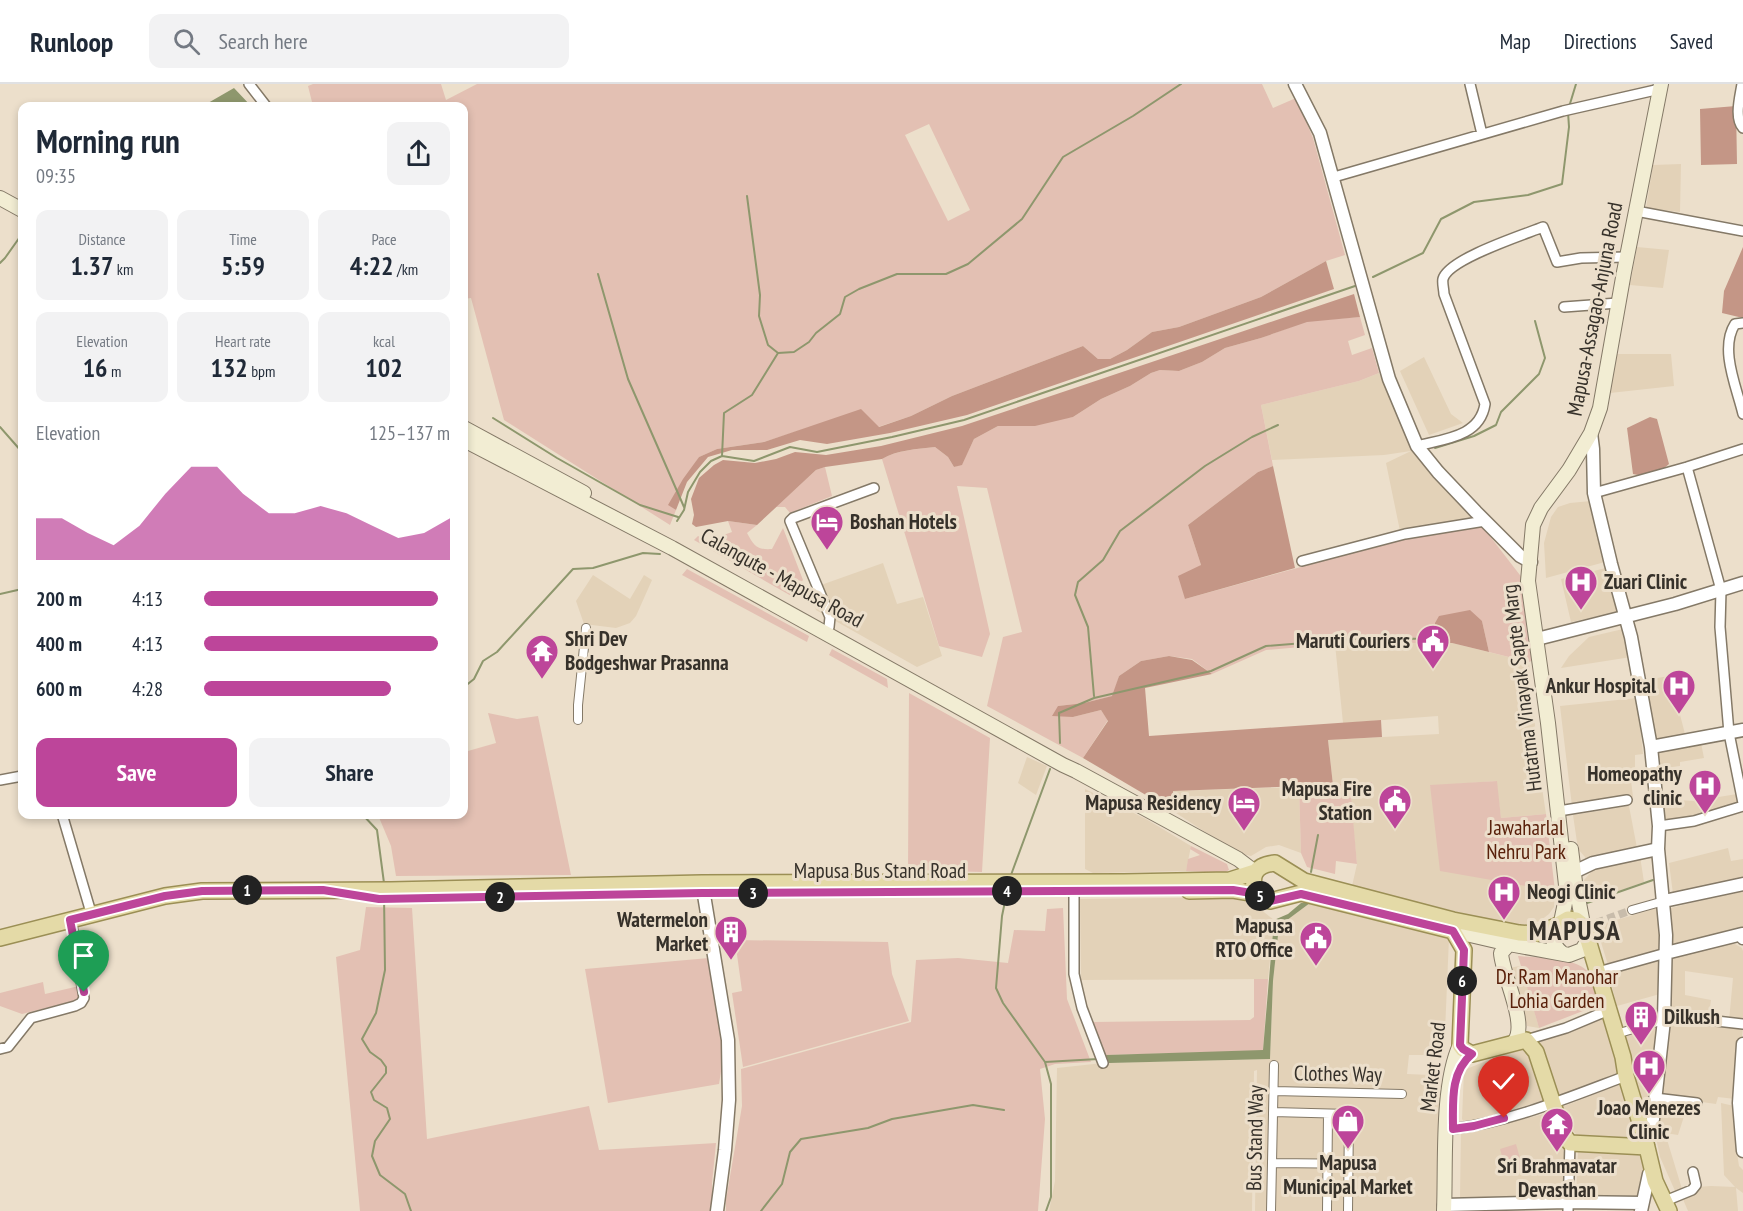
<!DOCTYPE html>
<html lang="en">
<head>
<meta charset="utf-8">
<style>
  body { margin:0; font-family:"PT Sans Narrow",sans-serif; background:#f2f2f3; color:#1f2937; height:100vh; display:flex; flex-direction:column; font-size:22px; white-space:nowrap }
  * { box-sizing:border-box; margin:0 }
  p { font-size:20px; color:#747a83 }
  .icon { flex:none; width:33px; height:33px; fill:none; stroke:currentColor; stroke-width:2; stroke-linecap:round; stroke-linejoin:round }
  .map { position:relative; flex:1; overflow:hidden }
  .drawer { position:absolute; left:18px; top:18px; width:450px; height:717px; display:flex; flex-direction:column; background:#fff; border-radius:12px; box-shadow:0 3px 9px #0003 }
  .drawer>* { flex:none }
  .pin { position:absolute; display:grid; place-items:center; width:51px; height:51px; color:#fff; margin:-62px -26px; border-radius:50% 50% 50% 0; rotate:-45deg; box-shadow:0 0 6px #0007 }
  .pin .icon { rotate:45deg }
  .km { position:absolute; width:30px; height:30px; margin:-15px; border-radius:50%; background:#222; color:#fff; font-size:16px; line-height:30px; text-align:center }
  .round { display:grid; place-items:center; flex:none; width:63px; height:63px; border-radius:12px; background:#f2f2f3 }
  .overview { display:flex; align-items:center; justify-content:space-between; height:102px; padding:0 18px }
  h1 { font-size:33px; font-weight:700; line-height:45px }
  .metrics { display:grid; grid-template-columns:repeat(3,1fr); gap:9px; height:102px; padding:6px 18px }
  .metrics div { display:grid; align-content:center; border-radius:12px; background:#f2f2f3; text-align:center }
  .metrics b { font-size:26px; font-weight:700 }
  .metrics small { font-size:16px; font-weight:400 }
  .metrics p { font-size:16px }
  .chart { height:168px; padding:12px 18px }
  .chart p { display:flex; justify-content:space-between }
  .chart svg { width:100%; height:108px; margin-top:6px; fill:#bd459a; opacity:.7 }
  .primary-button { display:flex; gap:12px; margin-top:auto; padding:12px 18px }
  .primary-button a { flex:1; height:69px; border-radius:12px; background:#bd459a; color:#fff; font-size:24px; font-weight:700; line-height:69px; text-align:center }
  .primary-button a+a { background:#f2f2f3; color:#1f2937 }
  ul { padding:0 18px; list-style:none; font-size:20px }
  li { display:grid; grid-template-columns:96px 72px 1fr; align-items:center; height:45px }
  li i { height:15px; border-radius:8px; background:#bd459a }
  header { display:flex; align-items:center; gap:36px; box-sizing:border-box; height:84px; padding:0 30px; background:#fff; border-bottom:2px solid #e0e1e3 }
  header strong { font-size:28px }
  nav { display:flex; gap:33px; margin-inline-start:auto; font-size:21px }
  .search { width:420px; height:54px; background:#f2f2f3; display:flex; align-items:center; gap:15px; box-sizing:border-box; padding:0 21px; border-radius:12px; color:#747a83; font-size:22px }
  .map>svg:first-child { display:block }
  .built { fill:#e3d2b8 }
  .green { fill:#e3c0b3; fill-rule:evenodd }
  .forest { fill:#c49686 }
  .water { fill:#8e976d }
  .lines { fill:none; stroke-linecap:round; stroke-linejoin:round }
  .stream { stroke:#8e976d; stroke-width:2 }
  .pedestrian-tunnel { stroke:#c8bcab; stroke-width:8; stroke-dasharray:8 4; stroke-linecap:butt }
  .pedestrian-casing { stroke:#847967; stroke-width:10 }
  .minor-casing { stroke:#847967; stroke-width:12 }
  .tertiary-casing { stroke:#847967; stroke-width:15 }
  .secondary-casing { stroke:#847967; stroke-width:16 }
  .primary-casing { stroke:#9b8f55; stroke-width:18 }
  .pedestrian { stroke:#fff; stroke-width:8 }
  .minor { stroke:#fff; stroke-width:9 }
  .tertiary { stroke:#fff; stroke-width:12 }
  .secondary { stroke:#f2edd3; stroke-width:14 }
  .primary { stroke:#e4daa7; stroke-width:15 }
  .route-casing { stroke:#fff; stroke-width:12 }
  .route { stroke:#bd459a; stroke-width:8 }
  .labels { text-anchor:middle; stroke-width:6; stroke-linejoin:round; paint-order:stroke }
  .street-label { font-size:21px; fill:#36312a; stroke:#ecdfcb }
  .poi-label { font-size:21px; font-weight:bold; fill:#36312a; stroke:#ecdfcb; text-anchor:end }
  .park-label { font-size:21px; fill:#59200a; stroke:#ecdfcb }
  .district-label { font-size:27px; font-weight:bold; letter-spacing:1.5px; fill:#36312a; stroke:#ecdfcb }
</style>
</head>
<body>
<header>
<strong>Runloop</strong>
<div class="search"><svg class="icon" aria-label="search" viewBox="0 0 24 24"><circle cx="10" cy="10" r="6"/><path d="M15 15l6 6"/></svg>Search here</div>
<nav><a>Map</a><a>Directions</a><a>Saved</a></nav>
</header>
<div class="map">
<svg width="1743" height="1127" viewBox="0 0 1743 1127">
  <rect width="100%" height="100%" fill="#ecdfcb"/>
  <path class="built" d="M1681 80 1680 128 1646 124 1653 81Z
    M1637 163 1669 166 1663 204 1630 201Z
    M1617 270H1671L1674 302 1610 309Z
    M1424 273 1451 330 1463 339 1429 351 1400 287Z
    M1379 289 1414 366 1474 435 1400 447 1386 379 1411 367 1384 371 1272 376 1261 321 1359 297Z
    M1591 417 1605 478 1546 494 1544 459 1551 433 1558 423 1570 419Z
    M883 479 897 520 923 513 942 572 917 583 816 526 807 506Z
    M1606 484 1618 528 1571 538 1561 495Z
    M593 491 630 515 644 491 652 496 636 532 630 539 616 544 584 540 576 517Z
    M1623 545 1631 573 1561 584 1569 572 1589 553Z
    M1452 559 1529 578 1539 684 1546 730 1501 734 1496 697 1430 702 1507 797 1555 807 1554 823 1549 830 1540 837 1530 840 1511 841 1352 802 1357 780 1349 700 1333 701 1328 656 1439 650 1438 632 1343 639 1335 560Z
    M1670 592 1685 650 1655 657 1644 596Z
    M1637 614 1643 670 1635 671V687L1630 688 1633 713 1572 722 1560 622Z
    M1701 659 1704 674 1680 678V682L1658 685 1655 669Z
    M1027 673 1047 682 1036 711 1018 699Z
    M1299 703 1301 769 1279 761 1266 763 1251 772 1237 769 1173 727 1172 707Z
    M1085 705 1146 735 1191 762 1186 787 1093 789 1085 785Z
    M1737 710 1739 718 1709 729 1664 736 1661 715 1694 717Z
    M1629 722 1637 764 1586 777 1585 773 1578 765 1573 731Z
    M1728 764 1731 777 1743 775V794L1673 810 1669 779Z
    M1640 772 1644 798 1588 818 1584 796 1593 786Z
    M1743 806V847L1672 860 1671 824Z
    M1245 813 1274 836 1268 895 1081 896 1080 815Z
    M1310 819 1443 851 1449 854 1444 971H1409L1407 990 1430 991 1441 989 1438 1127H1255L1257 986 1254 987 1252 1127H1049L1055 1097 1057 984 1103 979 1270 975 1273 897 1279 841Z
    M1661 823 1664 867 1608 881 1596 842Z
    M1733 859 1742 864 1743 867V938L1729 937 1733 894 1685 887V911L1711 916 1709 932 1669 929 1671 873Z
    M1661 873 1660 910 1617 922 1608 888Z
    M1520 882 1529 908 1539 944 1527 942 1509 884Z
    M1607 932 1621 988 1616 993 1559 1013 1539 958Z
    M1671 935 1743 944 1735 1015 1718 1013 1716 1020 1659 1012Z
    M1661 942 1651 1033H1643L1624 952Z
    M1518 964H1524L1534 984 1544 1016 1467 1040 1464 1038 1462 1035 1464 986Z
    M1624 999 1637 1053H1579L1569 1043 1562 1023Z
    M1659 1018 1688 1020 1678 1051 1665 1049 1682 1105 1676 1109 1660 1073 1655 1049Z
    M1721 1019 1734 1022 1735 1056 1739 1082 1743 1086V1109L1736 1104 1738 1127H1688L1682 1113 1697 1103 1711 1102 1735 1103 1724 1091Z
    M1548 1029 1552 1032 1563 1062 1568 1095 1563 1115 1460 1114 1461 1047 1479 1044 1480 1046Z
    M1578 1067 1647 1069 1641 1115 1576 1112Z"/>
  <path class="green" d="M313 0H441L446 16 477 0H1262L1273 24 1296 14 1313 54 1345 171 1326 177 1261 213 1179 243 1152 248 1127 266 1110 275H1098L1083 262 952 312 911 332 878 343H810L764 358 717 365 699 373 669 421 676 426 670 441 504 336 471 214 464 215V22H313L308 2ZM929 40 970 126 948 137 905 51Z
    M1360 233 1365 251 1348 257 1352 271 1372 264 1379 289 1359 297 1261 321 1273 382 1258 388 1188 441 1201 481 1185 515 1403 455 1482 442 1523 495 1534 576 1529 578 1489 568 1482 537 1435 539V559L1335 560 1266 566 1212 590 1192 575 1169 572 1141 577 1119 592 1113 612 1084 619 1058 622 1073 633 1101 626 1108 636 1083 674 987 622 1003 553 1022 548 987 404 957 402 990 550 982 573 939 562 882 375C897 366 918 365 935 363L948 373 954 383 962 380 974 355 998 342H1013L1073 333 1101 315 1130 302 1151 289 1160 286 1179 287 1202 278 1225 264 1261 254 1307 237Z
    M825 383 832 412 790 429 785 423H776L816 386Z
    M728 437 757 441 747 449C754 462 757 466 772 465L783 444 803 496 798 502 793 513 694 456 698 452 711 460 715 454 732 448Z
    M687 485 809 552 807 558 682 491Z
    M832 565 887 595 888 604 829 571Z
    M909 609 990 654 982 788 908 786Z
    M488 629 517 635 538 632 571 791 396 792 391 762 378 731 464 730V647L468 667 496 659Z
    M1497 697 1501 734 1546 730 1555 807 1440 787 1430 701Z
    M1372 698V710L1351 712 1357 780 1336 777 1335 790 1307 783 1301 769 1299 703Z
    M1191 762 1227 780 1229 786 1224 789 1186 787 1188 775 1200 771 1190 765Z
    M366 823 412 824 427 1055 589 1022 599 1066 716 1059 712 1099V1127H360L336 873 360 866Z
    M1063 824 1067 915 1091 978 1055 980 1040 985 1045 1035 1038 1127H726V1116L742 1022 741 985 911 938 916 876 958 874 1008 879 1014 846 1045 847 1047 825Z
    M735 856 888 858 892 890 909 937 743 983 732 909 742 907Z
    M1518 872C1537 874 1578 873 1589 889 1595 898 1597 910 1601 920L1539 944Z
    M709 874 724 969 719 1000 608 1019 585 885Z
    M1254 895H1268L1263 967 1106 971 1093 938 1250 936 1254 933Z
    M43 898 45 910 79 902 81 915 22 930 0 922V909Z
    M1516 1060 1523 1085 1507 1089 1500 1065Z"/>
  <path class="forest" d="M1736 22 1737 80 1701 81 1700 25Z
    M1743 163V234L1722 229 1724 207Z
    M1326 177 1334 205 967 331 890 349 827 360 800 356 767 366H732L708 373 687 398 676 426 668 421 683 395 699 373 717 365 764 358 861 325 879 343 911 332 952 312 1083 262 1098 275H1110L1127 266 1152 248 1179 243 1261 213Z
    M1354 210 1360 233 1307 238 1261 254 1225 264 1202 278 1179 287 1160 286 1151 289 1130 302 1101 315 1073 333 1035 342H998L974 355 962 381 954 383 948 373 935 363C917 365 897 366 882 375L825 383 816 386 757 441 728 437 696 443 692 440 694 431 691 415 699 394 714 381 723 376 755 379 776 375 795 368 826 371 881 362 962 342Z
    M1650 333 1657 335 1669 380C1661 388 1644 393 1633 390L1627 344Z
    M1273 382 1295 484 1185 515 1178 492 1201 481 1188 441 1258 388Z
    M1470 526 1482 537 1489 568 1452 559H1435V539L1439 532Z
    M1169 572 1192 576 1212 590 1145 604 1149 652 1381 636 1382 653 1328 656 1333 701 1173 707V727L1083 674 1108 637 1101 626 1073 633 1052 632 1058 622 1084 619 1112 612 1119 592 1141 577Z"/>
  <path class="water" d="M234 4 251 22H209L208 19Z
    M1301 819H1310L1279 842 1273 897 1270 975 1109 979 1106 971 1263 966 1274 836 1288 830Z"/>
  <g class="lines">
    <path class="stream" d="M1569 23 1576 0
      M747 112 760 211 759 232 768 261 778 269
      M0 179 5 174 22 150
      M598 190 628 295 684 423
      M1373 193 1423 169 1441 135 1474 118 1528 111 1562 100 1569 43 1568 28
      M493 334 557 374 640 421 678 433
      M0 343 22 368
      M1435 364 1474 352 1496 341 1501 328 1539 290 1545 274 1535 237
      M722 372 724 329 752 311 778 269 794 268 809 258 816 249 840 230 845 213 859 205 897 190H946L968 180 1022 135 1063 73 1133 32 1181 0
      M677 437 684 426 688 408 700 388 711 377 722 372 754 377 790 363 817 368 892 353 964 336 1355 202
      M0 510 22 505
      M464 603 474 595 483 577 497 568 573 485 593 484 643 469 660 470
      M1094 612 1088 543 1075 511 1078 498 1103 476 1120 447 1205 382 1252 353 1278 341
      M1060 659 1059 629 1094 614 1211 587 1266 562 1366 554 1431 555
      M362 730 377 746 384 799
      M1311 788 1318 751
      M1011 791 1050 685
      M1008 803 1002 832 996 904 1003 919 1045 978 1051 1000V1113L1046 1127
      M384 811 385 886 376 929 362 955 370 968 381 976 386 983V989L371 1008 374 1016 387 1024 390 1035 375 1057 372 1072 380 1091 405 1110 411 1127
      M1587 819 1653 796
      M1045 978 1098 975
      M761 1127 782 1100 790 1068 801 1055 868 1044 892 1035 973 1021 1004 1026"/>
    <path class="pedestrian-tunnel" d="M1585 843 1632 826"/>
    <g class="pedestrian-casing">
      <path id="pedestrian" d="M578 636V621L586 544
        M1632 826 1664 817
        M1616 950 1664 936
        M1274 1007 1402 1010
        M1273 1028 1349 1030 1348 1127
        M1272 1079 1370 1080
        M1271 1127 1274 981
        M1327 1127 1328 1030"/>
    </g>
    <g class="minor-casing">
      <path id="minor" d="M249 0 266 22
        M1470 0 1482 50
        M1742 0C1740 13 1734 34 1743 44
        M1334 93 1563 27 1660 5
        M1636 127 1743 147
        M1564 223 1618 219
        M1743 239 1735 240C1719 265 1737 304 1743 330
        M1417 362C1444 355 1480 353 1485 320L1444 210C1444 206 1442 199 1443 195 1448 175 1523 151 1543 143L1557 178 1581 174 1627 173
        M1687 383 1721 506 1720 543 1729 649 1743 719
        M1594 409 1687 383 1743 365
        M1302 477 1405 450 1485 437
        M825 549 829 543 830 533 790 437 793 434 874 404
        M0 696 22 692
        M1565 726 1627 716
        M62 730 92 832
        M1659 742 1694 737 1743 722
        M1074 807V890L1082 924 1103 979
        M1598 888 1666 869
        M1664 931 1743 940
        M1526 956 1566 944 1609 926
        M0 965 8 963 31 934 75 922 81 919 84 914 71 836
        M1655 1014 1697 1019
        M1453 1045C1513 1037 1570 1013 1626 992
        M1670 1115 1692 1106 1696 1101 1693 1088
        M1568 1127 1570 1059"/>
    </g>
    <g class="tertiary-casing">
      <path id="tertiary" d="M1295 0 1320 49 1389 295 1417 362 1438 388 1476 428 1520 472 1531 478
        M1591 349 1593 365 1594 409 1611 480 1631 553 1651 663 1659 742 1658 765 1666 851 1664 936 1653 1035 1645 1055
        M1537 555 1675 520 1743 499
        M1651 663 1743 646
        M1574 788 1593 779 1658 765
        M702 799 728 956 729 1016 725 1066 717 1127
        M1664 817 1743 800
        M1666 869 1742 850 1743 854
        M1743 960 1739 1019 1743 1067
        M1444 1121 1568 1118 1642 1119
        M1641 1127 1649 1090 1653 1086"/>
    </g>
    <g class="secondary-casing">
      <path id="secondary" d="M0 114 22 126
        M464 344 584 409
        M464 356 672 464 1063 681 1076 687 1238 775 1255 788
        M1571 765 1575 798 1583 840
        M1561 838 1565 819 1566 801 1548 639 1528 497 1533 441 1541 424 1569 386 1591 349 1600 324 1624 188 1661 0
        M1556 842C1550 853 1553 862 1562 869
        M1453 847 1509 860 1569 871 1582 866 1588 856
        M1509 860 1501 869C1502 891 1529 941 1514 958
        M1444 1127C1446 1080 1441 1002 1460 961"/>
    </g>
    <g class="primary-casing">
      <path id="primary" d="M1189 807 1233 806 1257 810
        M0 854 165 812 202 807 391 806 702 799 1124 798 1230 796 1255 788
        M1647 1063 1570 1059 1563 1050 1536 968 1526 956 1472 970 1463 965 1460 961 1464 866 1453 847 1301 809 1270 817 1257 810C1249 792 1255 781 1275 779L1304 797 1453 836 1519 849 1536 850 1556 842 1568 835 1576 836 1585 843 1588 856 1623 973 1626 992 1645 1055 1655 1097 1669 1127"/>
    </g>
    <use href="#pedestrian" class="pedestrian"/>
    <use href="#minor" class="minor"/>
    <use href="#tertiary" class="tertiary"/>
    <use href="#secondary" class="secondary"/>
    <use href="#primary" class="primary"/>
  </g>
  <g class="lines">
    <g class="route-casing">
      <path id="route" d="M84 908 70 836 165 812 202 807 323 806 379 815 702 809 1233 806 1257 810 1270 817 1301 810 1453 847 1464 866 1460 961 1463 965 1472 970C1450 988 1453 1018 1453 1045L1474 1042 1504 1034"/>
    </g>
    <use href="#route" class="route"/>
  </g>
  <defs>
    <g id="hotel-pin" transform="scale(1.725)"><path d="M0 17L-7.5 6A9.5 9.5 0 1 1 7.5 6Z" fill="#bd459a" stroke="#ecdfcb"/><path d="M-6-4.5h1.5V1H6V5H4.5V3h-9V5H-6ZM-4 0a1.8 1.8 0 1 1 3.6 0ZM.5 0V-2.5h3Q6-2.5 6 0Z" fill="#fff"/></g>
    <g id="hospital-pin" transform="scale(1.725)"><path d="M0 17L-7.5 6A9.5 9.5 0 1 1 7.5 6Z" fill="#bd459a" stroke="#ecdfcb"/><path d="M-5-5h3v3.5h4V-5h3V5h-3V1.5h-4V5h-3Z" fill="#fff"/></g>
    <g id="civic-pin" transform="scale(1.725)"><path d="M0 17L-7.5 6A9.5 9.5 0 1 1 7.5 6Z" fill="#bd459a" stroke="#ecdfcb"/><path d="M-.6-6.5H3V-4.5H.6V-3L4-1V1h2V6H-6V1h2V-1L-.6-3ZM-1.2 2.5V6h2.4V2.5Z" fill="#fff"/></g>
    <g id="temple-pin" transform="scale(1.725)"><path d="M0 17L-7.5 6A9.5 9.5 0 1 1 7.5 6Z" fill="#bd459a" stroke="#ecdfcb"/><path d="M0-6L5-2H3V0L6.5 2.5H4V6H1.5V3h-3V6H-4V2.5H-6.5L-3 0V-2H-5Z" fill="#fff"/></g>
    <g id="building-pin" transform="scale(1.725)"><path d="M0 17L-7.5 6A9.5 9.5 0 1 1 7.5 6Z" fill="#bd459a" stroke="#ecdfcb"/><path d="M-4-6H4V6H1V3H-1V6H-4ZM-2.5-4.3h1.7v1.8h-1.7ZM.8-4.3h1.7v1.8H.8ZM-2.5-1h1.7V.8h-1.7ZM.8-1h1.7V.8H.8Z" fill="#fff"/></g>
    <g id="shop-pin" transform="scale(1.725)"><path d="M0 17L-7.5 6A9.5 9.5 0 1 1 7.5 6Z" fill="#bd459a" stroke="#ecdfcb"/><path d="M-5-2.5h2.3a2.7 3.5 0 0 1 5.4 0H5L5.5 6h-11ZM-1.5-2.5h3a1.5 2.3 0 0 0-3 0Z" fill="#fff"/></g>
  </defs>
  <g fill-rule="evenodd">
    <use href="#hotel-pin" x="827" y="438"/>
    <use href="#hospital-pin" x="1581" y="498"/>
    <use href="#civic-pin" x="1433" y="557"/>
    <use href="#temple-pin" x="542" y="567"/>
    <use href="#hospital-pin" x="1679" y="602"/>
    <use href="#hospital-pin" x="1705" y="702"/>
    <use href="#civic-pin" x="1395" y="717"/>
    <use href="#hotel-pin" x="1244" y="719"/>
    <use href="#hospital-pin" x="1504" y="808"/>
    <use href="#building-pin" x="731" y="848"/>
    <use href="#civic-pin" x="1316" y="854"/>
    <use href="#building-pin" x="1641" y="933"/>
    <use href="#hospital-pin" x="1649" y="982"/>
    <use href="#shop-pin" x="1348" y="1037"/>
    <use href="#temple-pin" x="1557" y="1040"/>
  </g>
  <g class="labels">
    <g class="street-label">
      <text transform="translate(1595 225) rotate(-79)" y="7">Mapusa-Assagao-Anjuna Road</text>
      <text transform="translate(782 494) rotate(29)" y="7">Calangute - Mapusa Road</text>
      <text transform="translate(1522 604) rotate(-97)" y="7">Hutatma Vinayak Sapte Marg</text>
      <text x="880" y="794">Mapusa Bus Stand Road</text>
      <text transform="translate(1433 983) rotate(-83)" y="7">Market Road</text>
      <text transform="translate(1338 990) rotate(1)" y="7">Clothes Way</text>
      <text transform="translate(1255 1054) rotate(-89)" y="7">Bus Stand Way</text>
    </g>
    <g class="poi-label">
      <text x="850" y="445" text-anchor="start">Boshan Hotels</text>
      <text x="1604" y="505" text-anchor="start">Zuari Clinic</text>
      <text x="565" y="562" text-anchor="start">Shri Dev<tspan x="565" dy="24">Bodgeshwar Prasanna</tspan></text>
      <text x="1410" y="564">Maruti Couriers</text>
      <text x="1656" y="609">Ankur Hospital</text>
      <text x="1682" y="697">Homeopathy<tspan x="1682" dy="24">clinic</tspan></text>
      <text x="1372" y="712">Mapusa Fire<tspan x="1372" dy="24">Station</tspan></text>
      <text x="1221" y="726">Mapusa Residency</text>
      <text x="1527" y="815" text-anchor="start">Neogi Clinic</text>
      <text x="708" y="843">Watermelon<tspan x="708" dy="24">Market</tspan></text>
      <text x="1293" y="849">Mapusa<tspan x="1293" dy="24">RTO Office</tspan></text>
      <text x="1664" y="940" text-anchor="start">Dilkush</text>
      <text x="1649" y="1031" text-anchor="middle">Joao Menezes<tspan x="1649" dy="24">Clinic</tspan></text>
      <text x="1348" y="1086" text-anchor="middle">Mapusa<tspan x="1348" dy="24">Municipal Market</tspan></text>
      <text x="1557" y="1089" text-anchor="middle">Sri Brahmavatar<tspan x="1557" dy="24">Devasthan</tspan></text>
    </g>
    <g class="park-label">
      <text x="1526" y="751">Jawaharlal<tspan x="1526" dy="24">Nehru Park</tspan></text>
      <text x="1557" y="900">Dr. Ram Manohar<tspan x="1557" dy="24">Lohia Garden</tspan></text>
    </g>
    <g class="district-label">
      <text x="1575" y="856">MAPUSA</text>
    </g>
  </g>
</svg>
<div class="pin" style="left:84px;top:908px;background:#1e9e55"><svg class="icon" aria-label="arrive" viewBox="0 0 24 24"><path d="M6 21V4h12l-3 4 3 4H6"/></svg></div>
<div class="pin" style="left:1504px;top:1034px;background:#d93025"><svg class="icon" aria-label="check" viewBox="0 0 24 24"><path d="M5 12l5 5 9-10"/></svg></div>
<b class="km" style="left:247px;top:806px">1</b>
<b class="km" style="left:500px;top:813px">2</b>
<b class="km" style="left:753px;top:809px">3</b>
<b class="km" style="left:1007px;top:807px">4</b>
<b class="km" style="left:1260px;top:812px">5</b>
<b class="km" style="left:1462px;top:897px">6</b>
<section class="drawer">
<div class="overview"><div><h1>Morning run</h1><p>09:35</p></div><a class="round"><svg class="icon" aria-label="share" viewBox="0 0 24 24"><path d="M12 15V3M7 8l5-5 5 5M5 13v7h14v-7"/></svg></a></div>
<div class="metrics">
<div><p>Distance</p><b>1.37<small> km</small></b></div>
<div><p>Time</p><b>5:59</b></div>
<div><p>Pace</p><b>4:22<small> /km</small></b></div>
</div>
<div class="metrics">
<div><p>Elevation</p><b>16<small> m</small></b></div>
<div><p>Heart rate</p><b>132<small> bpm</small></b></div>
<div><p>kcal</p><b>102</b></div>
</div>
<div class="chart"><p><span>Elevation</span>125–137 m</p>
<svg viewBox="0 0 160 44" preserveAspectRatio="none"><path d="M0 44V27L10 27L20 33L30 38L40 30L50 17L60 6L70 6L80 17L90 25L100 25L110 22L120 25L130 30L140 35L150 33L160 27V44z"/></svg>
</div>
<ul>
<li><b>200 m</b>4:13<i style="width:95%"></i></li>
<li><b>400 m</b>4:13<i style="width:95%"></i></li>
<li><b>600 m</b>4:28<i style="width:76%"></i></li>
</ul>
<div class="primary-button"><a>Save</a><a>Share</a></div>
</section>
</div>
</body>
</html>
